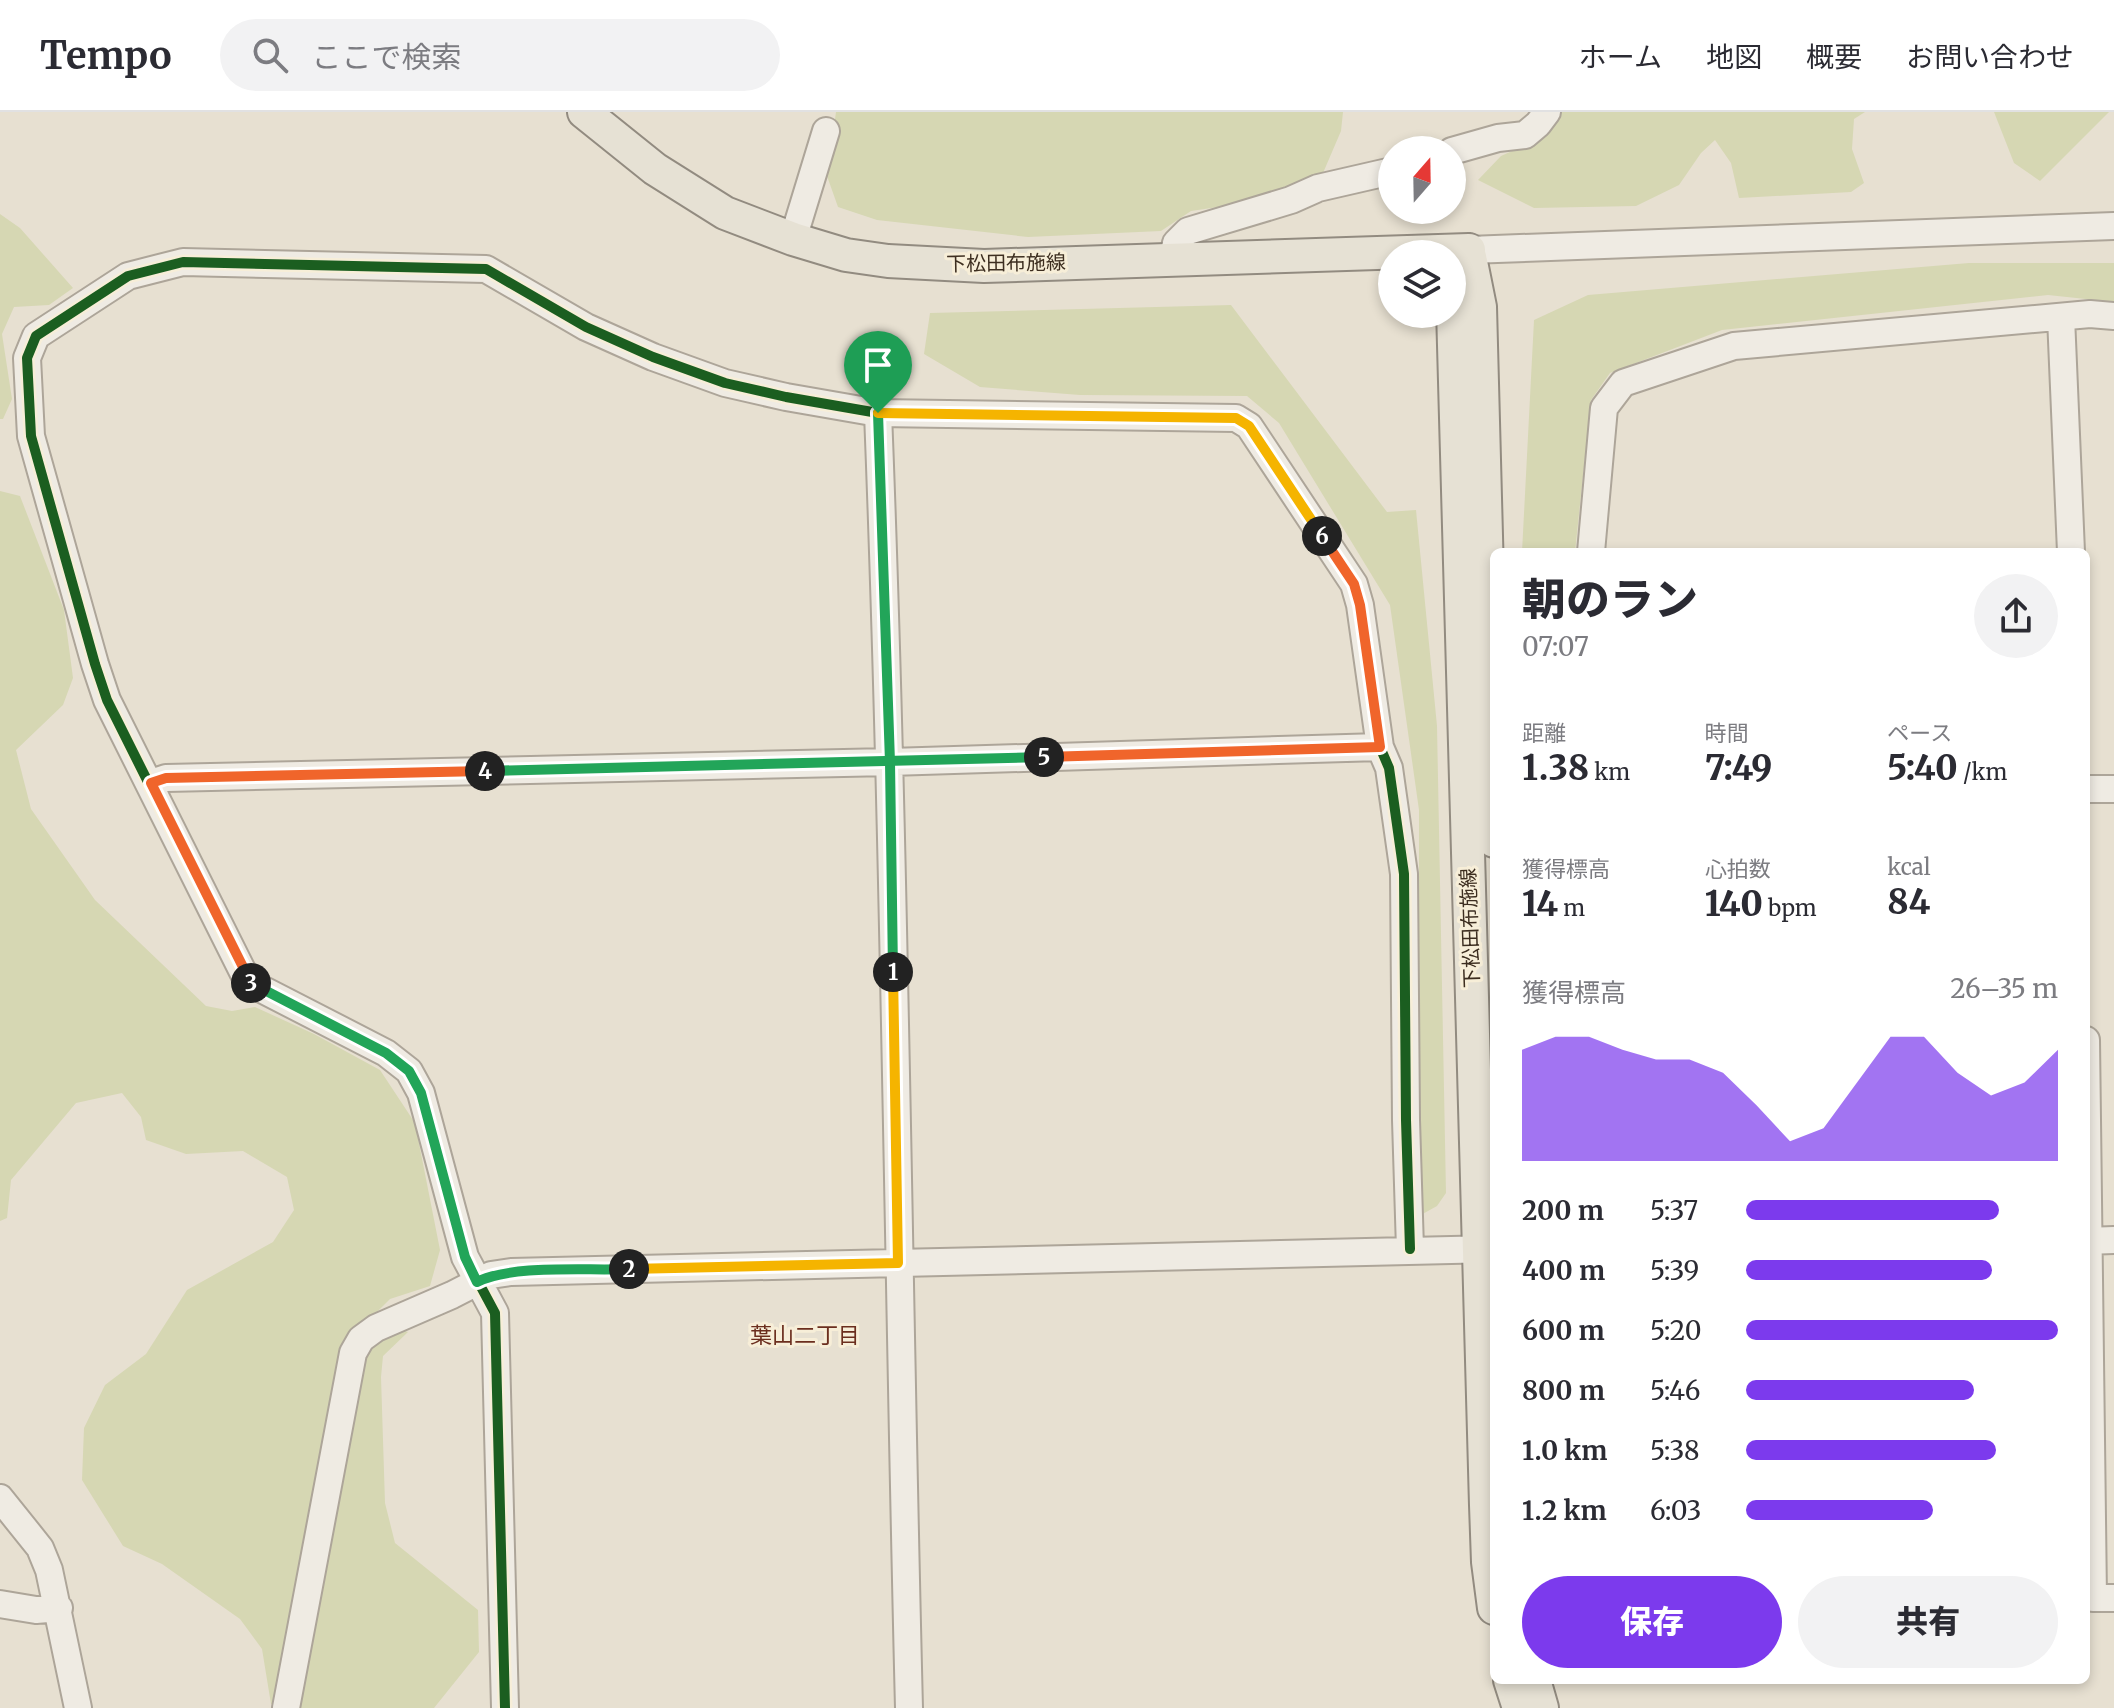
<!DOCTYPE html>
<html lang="ja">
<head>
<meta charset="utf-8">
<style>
  body { margin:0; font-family:Merriweather,"Noto Sans JP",serif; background:#f2f2f3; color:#2b2b33; height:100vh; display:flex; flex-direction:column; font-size:30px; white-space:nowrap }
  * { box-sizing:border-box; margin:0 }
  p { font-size:26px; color:#7c7c81 }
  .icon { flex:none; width:44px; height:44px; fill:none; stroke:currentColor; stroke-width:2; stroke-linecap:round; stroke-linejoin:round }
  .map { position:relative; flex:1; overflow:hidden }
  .sheet { position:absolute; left:1490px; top:436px; width:600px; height:1136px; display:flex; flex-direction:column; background:#fff; border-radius:12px; box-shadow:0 4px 12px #0003 }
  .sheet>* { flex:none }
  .needle { width:52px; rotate:20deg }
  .tools { position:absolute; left:1378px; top:24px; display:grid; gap:16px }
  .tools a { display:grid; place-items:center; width:88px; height:88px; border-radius:50%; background:#fff; box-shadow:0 4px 12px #0003; font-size:40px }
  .pin { position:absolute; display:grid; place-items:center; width:68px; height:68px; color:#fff; margin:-82px -34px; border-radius:50% 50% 50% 0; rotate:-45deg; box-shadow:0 0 8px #0007 }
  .pin .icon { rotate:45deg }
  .km { position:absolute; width:40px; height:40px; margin:-20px; border-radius:50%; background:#222; color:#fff; font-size:22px; line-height:40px; text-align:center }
  .round { display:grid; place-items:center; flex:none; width:84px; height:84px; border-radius:42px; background:#f2f2f3 }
  .head { display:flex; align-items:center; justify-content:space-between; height:136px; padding:0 32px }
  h1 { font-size:44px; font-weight:800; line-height:60px }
  .figures { display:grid; grid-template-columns:repeat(3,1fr); gap:12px; height:136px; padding:8px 32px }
  .figures div { display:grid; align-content:center }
  .figures b { font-size:34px; font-weight:800 }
  .figures small { font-size:22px; font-weight:400 }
  .figures p { font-size:22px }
  .chart { height:224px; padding:16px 32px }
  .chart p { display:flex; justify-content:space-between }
  .chart svg { width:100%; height:144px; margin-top:8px; fill:#7c3aed; opacity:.7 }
  .button { display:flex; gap:16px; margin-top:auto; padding:16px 32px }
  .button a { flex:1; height:92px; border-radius:48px; background:#7c3aed; color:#fff; font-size:32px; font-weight:800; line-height:92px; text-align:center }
  .button a+a { background:#f2f2f3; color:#2b2b33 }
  ul { padding:0 32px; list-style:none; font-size:26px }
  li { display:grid; grid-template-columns:128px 96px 1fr; align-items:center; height:60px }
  li i { height:20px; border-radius:10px; background:#7c3aed }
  header { display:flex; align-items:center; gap:48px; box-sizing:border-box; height:112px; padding:0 40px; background:#fff; border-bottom:2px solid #e1e1e2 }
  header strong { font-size:38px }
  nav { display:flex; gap:44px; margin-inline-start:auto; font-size:28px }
  .search { width:560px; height:72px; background:#f2f2f3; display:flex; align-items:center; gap:20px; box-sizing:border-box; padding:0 28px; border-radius:44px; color:#7c7c81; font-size:30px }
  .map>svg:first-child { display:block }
  .green { fill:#d6d7b3 }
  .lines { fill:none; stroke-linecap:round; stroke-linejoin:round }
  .minor-casing { stroke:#ada599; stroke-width:30 }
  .major-casing { stroke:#928b80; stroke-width:36 }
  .minor { stroke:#efebe3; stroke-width:26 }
  .major { stroke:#e6e1d4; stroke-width:32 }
  .cycleway-casing { stroke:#f7eed8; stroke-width:15 }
  .cycleway { stroke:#1b5e20; stroke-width:10 }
  .split-1-casing { stroke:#fff; stroke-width:16 }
  .split-2-casing { stroke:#fff; stroke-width:16 }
  .split-3-casing { stroke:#fff; stroke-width:16 }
  .split-4-casing { stroke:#fff; stroke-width:16 }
  .split-5-casing { stroke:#fff; stroke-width:16 }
  .split-6-casing { stroke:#fff; stroke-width:16 }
  .split-7-casing { stroke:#fff; stroke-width:16 }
  .split-1 { stroke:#22a559; stroke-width:10 }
  .split-2 { stroke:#f5b400; stroke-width:10 }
  .split-3 { stroke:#22a559; stroke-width:10 }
  .split-4 { stroke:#f0652b; stroke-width:10 }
  .split-5 { stroke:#22a559; stroke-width:10 }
  .split-6 { stroke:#f0652b; stroke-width:10 }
  .split-7 { stroke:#f5b400; stroke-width:10 }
  .labels { text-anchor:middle; stroke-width:6; stroke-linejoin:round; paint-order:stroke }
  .street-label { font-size:20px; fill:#3d2e20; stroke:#f7eed8 }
  .neighbourhood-label { font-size:22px; fill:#6b2e1e; stroke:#f7eed8 }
</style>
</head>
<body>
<header>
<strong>Tempo</strong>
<div class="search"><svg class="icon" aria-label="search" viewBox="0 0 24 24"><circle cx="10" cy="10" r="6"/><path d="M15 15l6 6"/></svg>ここで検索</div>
<nav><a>ホーム</a><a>地図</a><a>概要</a><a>お問い合わせ</a></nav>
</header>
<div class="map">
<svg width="2114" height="1596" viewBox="0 0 2114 1596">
  <rect width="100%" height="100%" fill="#e7e0d1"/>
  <path class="green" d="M836 0H1343L1341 19 1323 61 1245 91 1191 99 1161 119 1028 125 877 108 838 95 827 64Z
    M1560 0H1865L1854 7 1852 37 1864 71 1851 80 1739 86 1731 51 1715 28 1701 41 1679 73 1636 94 1534 96 1478 68 1501 44 1549 22Z
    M1994 0H2109L2040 69 2014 51Z
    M0 102 20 116 73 176 49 193 14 195 2 222 12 287 3 307H0Z
    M1969 151H2114V190L2048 183 1722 218 1610 261 1591 288 1575 440H1522L1534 208 1588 183Z
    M1231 193 1387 400 1416 398 1437 614 1446 1081 1437 1094 1419 1104V698L1390 493 1279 311 1247 284 1080 283 980 275 924 242 930 201Z
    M0 379 20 384 64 498 73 566 63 593 16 638 31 697 95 788 206 894 232 899 255 895 314 922 380 958 415 1011 440 1138 430 1174 390 1187 370 1207 408 1220 383 1244 381 1265 385 1391 395 1431 478 1498 479 1540 434 1596H290L271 1592 262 1537 240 1507 162 1452 123 1434 82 1368 84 1316 105 1273 146 1242 187 1178 273 1130 294 1098 287 1065 243 1039 186 1042 146 1028 141 1005 122 981 76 991 11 1068 7 1106 0 1109Z"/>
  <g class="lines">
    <g class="minor-casing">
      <path id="minor" d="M1452 39 1498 26 1525 23 1538 12 1547 0
        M793 127 826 19
        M1469 138 2114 114
        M1173 146 1176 131 1188 119 1291 88 1318 76 1392 59
        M2061 205 2071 440
        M878 301C895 732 898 1164 909 1596
        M1591 440 1604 296 1623 271 1734 234 2090 202 2114 204
        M151 671 166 666 890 650 1380 635
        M2086 677H2114
        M2086 928 2093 1486H2114
        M2086 1129 2114 1128
        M0 1386 40 1436 49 1458 78 1596
        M0 1492 36 1498 59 1496
        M286 1596 353 1241 361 1227 376 1216 452 1183 491 1163 511 1160 1494 1137
        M505 1596 495 1201 465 1145 421 981 409 959 386 941 248 870 107 588 95 552 31 324 27 246 36 224 128 164 183 150 486 157 586 215 653 245 725 271 786 285 878 301 1236 306 1249 314 1354 472 1360 493 1380 635 1389 656 1404 762 1406 1008 1410 1137"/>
    </g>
    <g class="major-casing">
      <path id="major" d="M584 0 655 57 725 101 793 127 846 143 888 149 984 154 1469 138
        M1469 138 1453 197 1486 1393 1488 1450 1494 1496
        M1470 145 1480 195 1494 729
        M1510 1568 1519 1596
        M1534 1568 1542 1596"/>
    </g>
    <use href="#minor" class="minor"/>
    <use href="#major" class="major"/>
    <g class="cycleway-casing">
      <path id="cycleway" d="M505 1596 495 1201 465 1145 421 981 409 959 386 941 248 870 107 588 95 552 31 324 27 246 36 224 128 164 183 150 486 157 586 215 653 245 725 271 786 285 878 301 1236 306 1249 314 1354 472 1360 493 1380 635 1389 656 1404 762 1406 1008 1410 1137"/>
    </g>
    <use href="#cycleway" class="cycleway"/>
  </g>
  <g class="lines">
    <g class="split-1-casing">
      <path id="split-1" d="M878 301 890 650 893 860"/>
    </g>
    <g class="split-2-casing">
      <path id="split-2" d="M629 1157 898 1151 893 860"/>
    </g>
    <g class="split-3-casing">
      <path id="split-3" d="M251 871 386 941 409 959 421 981 465 1145 477 1170C513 1152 587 1159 629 1157"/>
    </g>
    <g class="split-4-casing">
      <path id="split-4" d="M251 871 151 671 166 666 485 659"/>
    </g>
    <g class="split-5-casing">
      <path id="split-5" d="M485 659 1044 645"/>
    </g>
    <g class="split-6-casing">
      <path id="split-6" d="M1044 645 1380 635 1360 493 1354 472 1322 424"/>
    </g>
    <g class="split-7-casing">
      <path id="split-7" d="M878 301 1236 306 1249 314 1322 424"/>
    </g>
    <use href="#split-1" class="split-1"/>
    <use href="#split-2" class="split-2"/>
    <use href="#split-3" class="split-3"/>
    <use href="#split-4" class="split-4"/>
    <use href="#split-5" class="split-5"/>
    <use href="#split-6" class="split-6"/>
    <use href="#split-7" class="split-7"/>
  </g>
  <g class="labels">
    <g class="street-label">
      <text transform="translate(1006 151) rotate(-1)" y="7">下松田布施線</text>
      <text transform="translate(1470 816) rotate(-92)" y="7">下松田布施線</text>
    </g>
    <g class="neighbourhood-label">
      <text x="805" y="1231">葉山二丁目</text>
    </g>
  </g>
</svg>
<div class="tools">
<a><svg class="needle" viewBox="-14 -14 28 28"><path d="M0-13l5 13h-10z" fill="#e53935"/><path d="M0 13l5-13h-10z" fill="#7c7c81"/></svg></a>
<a><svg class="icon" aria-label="layers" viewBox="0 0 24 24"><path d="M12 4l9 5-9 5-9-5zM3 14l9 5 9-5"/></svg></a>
</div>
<div class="pin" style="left:878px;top:301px;background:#1e9e55"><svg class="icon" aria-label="arrive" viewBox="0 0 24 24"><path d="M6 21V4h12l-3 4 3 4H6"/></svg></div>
<b class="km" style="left:893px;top:860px">1</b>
<b class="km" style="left:629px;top:1157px">2</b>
<b class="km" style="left:251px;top:871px">3</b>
<b class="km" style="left:485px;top:659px">4</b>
<b class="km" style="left:1044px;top:645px">5</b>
<b class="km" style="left:1322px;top:424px">6</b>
<section class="sheet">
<div class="head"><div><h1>朝のラン</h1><p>07:07</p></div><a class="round"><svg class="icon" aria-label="share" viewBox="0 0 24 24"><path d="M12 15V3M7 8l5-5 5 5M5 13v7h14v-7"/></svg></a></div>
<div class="figures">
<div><p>距離</p><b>1.38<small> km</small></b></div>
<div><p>時間</p><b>7:49</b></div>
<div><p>ペース</p><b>5:40<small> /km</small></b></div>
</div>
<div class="figures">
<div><p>獲得標高</p><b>14<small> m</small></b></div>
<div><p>心拍数</p><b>140<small> bpm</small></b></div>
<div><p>kcal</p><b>84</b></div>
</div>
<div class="chart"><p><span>獲得標高</span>26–35 m</p>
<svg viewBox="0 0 160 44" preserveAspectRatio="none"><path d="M0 44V10L10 6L20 6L30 10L40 13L50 13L60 17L70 27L80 38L90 34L100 20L110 6L120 6L130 17L140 24L150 20L160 10V44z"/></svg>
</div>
<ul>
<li><b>200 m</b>5:37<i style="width:81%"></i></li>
<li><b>400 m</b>5:39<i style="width:79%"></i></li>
<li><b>600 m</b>5:20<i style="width:100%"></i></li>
<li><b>800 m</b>5:46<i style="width:73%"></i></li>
<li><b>1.0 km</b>5:38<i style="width:80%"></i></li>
<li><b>1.2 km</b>6:03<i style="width:60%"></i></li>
</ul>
<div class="button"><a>保存</a><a>共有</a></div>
</section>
</div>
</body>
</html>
